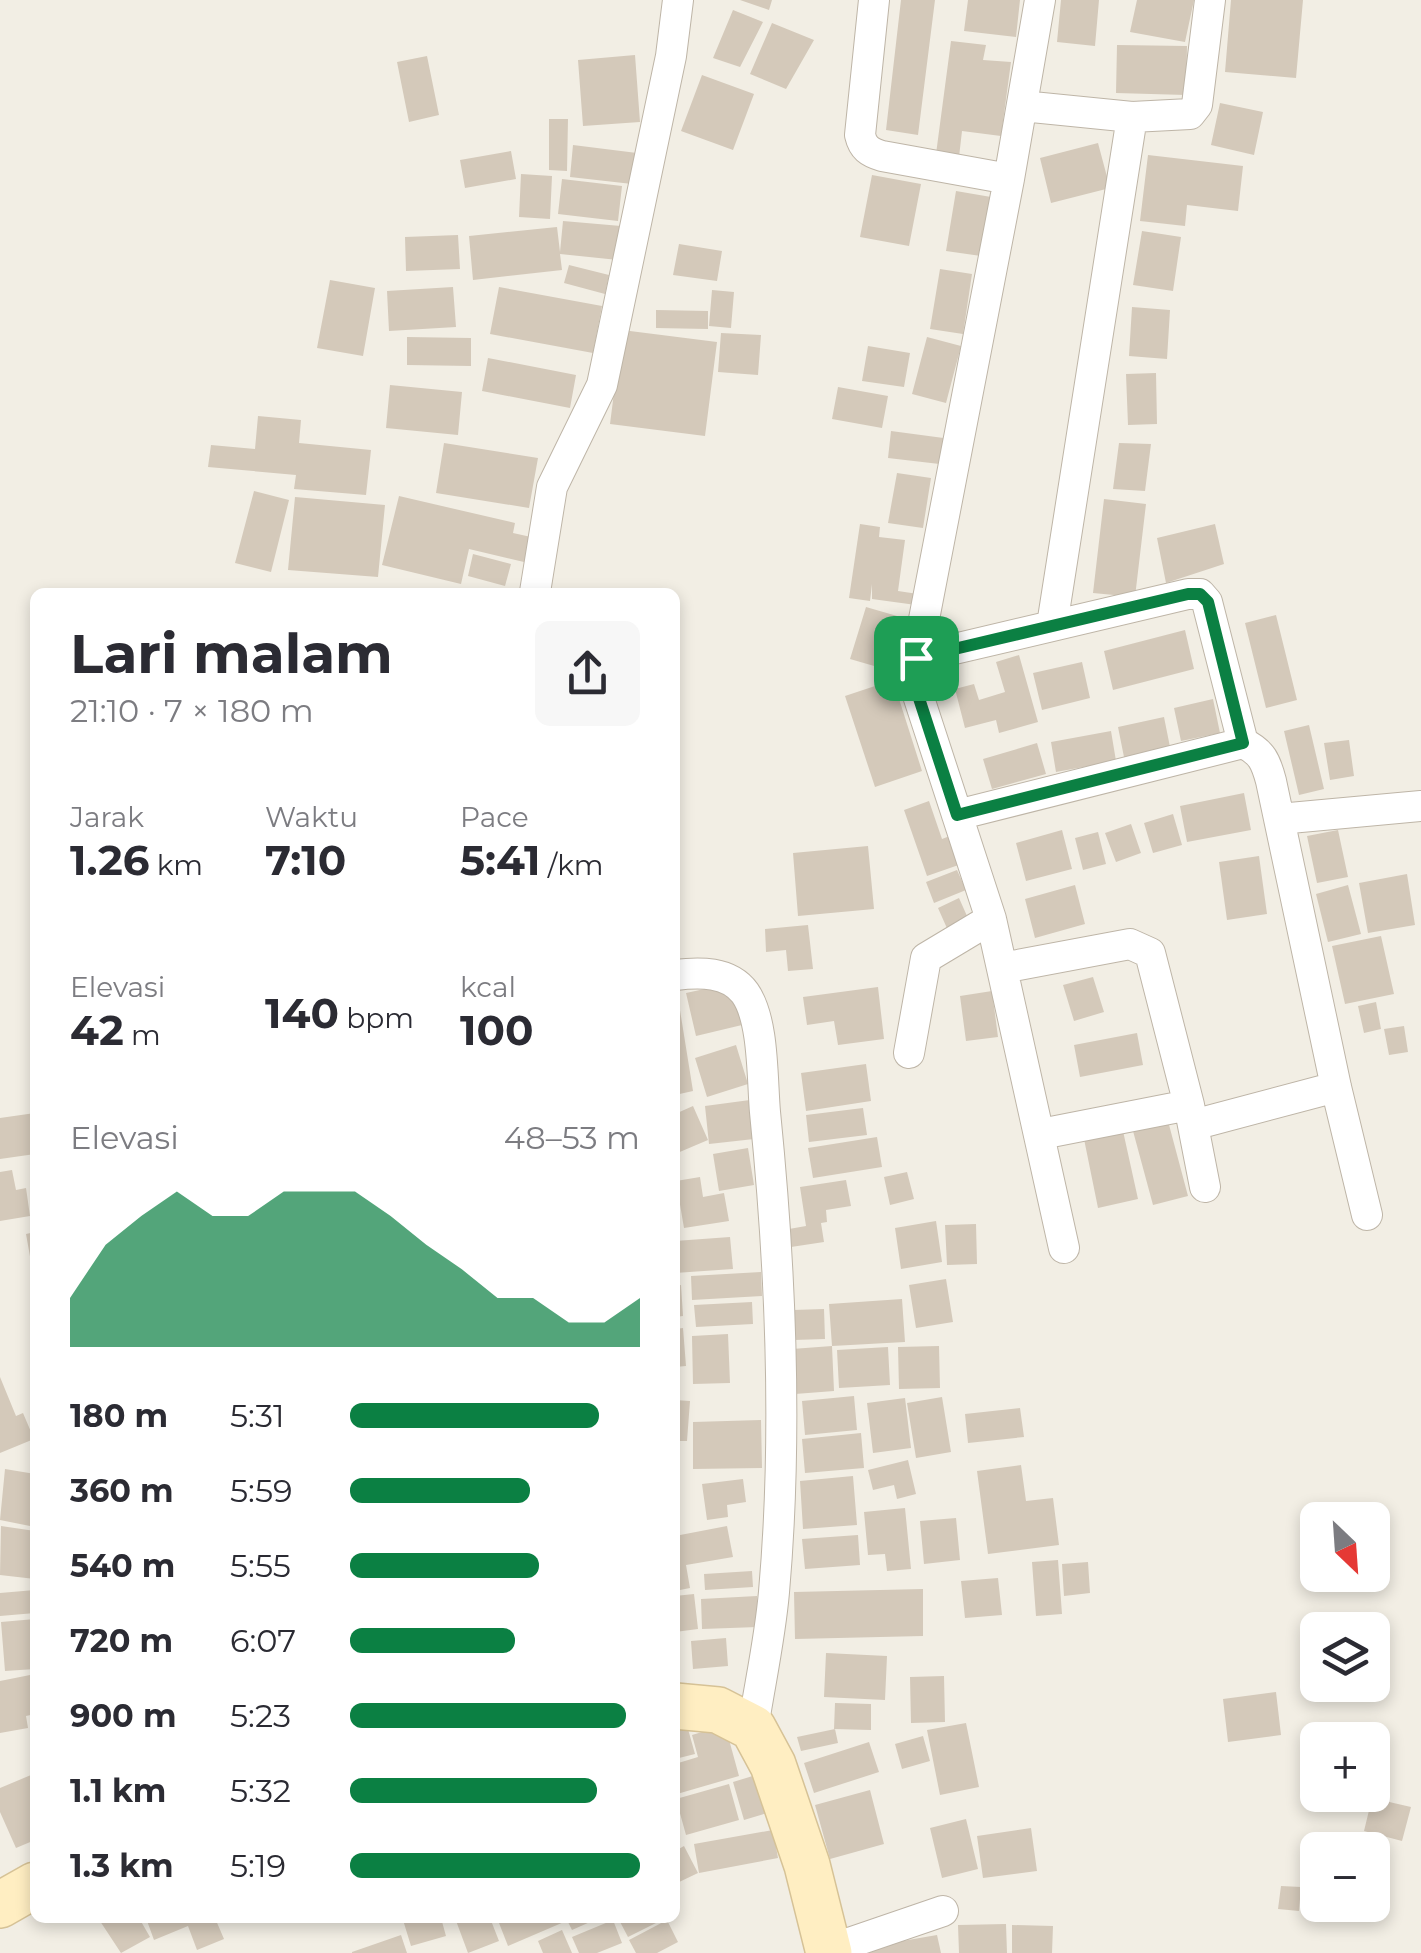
<!DOCTYPE html>
<html lang="id">
<head>
<meta charset="utf-8">
<style>
  body { margin:0; font-family:Montserrat,sans-serif; background:#f7f7f7; color:#2b2b33; height:100vh; display:flex; flex-direction:column; font-size:38px; white-space:nowrap }
  * { box-sizing:border-box; margin:0 }
  p { font-size:32px; color:#7c7c81 }
  .icon { flex:none; width:55px; height:55px; fill:none; stroke:currentColor; stroke-width:2; stroke-linecap:round; stroke-linejoin:round }
  .map { position:relative; flex:1; overflow:hidden }
  .panel { position:absolute; left:30px; top:588px; width:650px; height:1335px; display:flex; flex-direction:column; background:#fff; border-radius:15px; box-shadow:0 5px 15px #0003 }
  .panel>* { flex:none }
  .needle { width:65px; rotate:155deg }
  .fabs { position:absolute; left:1300px; top:1502px; display:grid; gap:20px }
  .fabs a { display:grid; place-items:center; width:90px; height:90px; border-radius:15px; background:#fff; box-shadow:0 5px 15px #0003; font-size:50px }
  .pin { position:absolute; display:grid; place-items:center; width:85px; height:85px; color:#fff; margin:-42px; border-radius:20px; box-shadow:0 5px 15px #0006 }
  .round { display:grid; place-items:center; flex:none; width:105px; height:105px; border-radius:15px; background:#f7f7f7 }
  .headline { display:flex; align-items:center; justify-content:space-between; height:170px; padding:0 40px }
  h1 { font-size:55px; font-weight:700; line-height:75px }
  .metrics { display:grid; grid-template-columns:repeat(3,1fr); gap:15px; height:170px; padding:10px 40px }
  .metrics div { display:grid; align-content:center }
  .metrics b { font-size:42px; font-weight:700 }
  .metrics small { font-size:28px; font-weight:400 }
  .metrics p { font-size:28px }
  .chart { height:280px; padding:20px 40px }
  .chart p { display:flex; justify-content:space-between }
  .chart svg { width:100%; height:180px; margin-top:10px; fill:#0b8043; opacity:.7 }
  ul { padding:0 40px; list-style:none; font-size:32px }
  li { display:grid; grid-template-columns:160px 120px 1fr; align-items:center; height:75px }
  li i { height:25px; border-radius:12px; background:#0b8043 }
  .map>svg:first-child { display:block }
  .building { fill:#d4c9ba }
  .lines { fill:none; stroke-linecap:round; stroke-linejoin:round }
  .street-casing { stroke:#beb5a7; stroke-width:32 }
  .secondary-casing { stroke:#d6c296; stroke-width:48 }
  .street { stroke:#fff; stroke-width:30 }
  .secondary { stroke:#ffeec2; stroke-width:45 }
  .route-casing { stroke:#fff; stroke-width:20 }
  .route { stroke:#0b8043; stroke-width:12 }
</style>
</head>
<body>
<div class="map">
<svg width="1421" height="1953" viewBox="0 0 1421 1953">
  <rect width="100%" height="100%" fill="#f2eee4"/>
  <path class="building" d="M740 0H772L769 10Z
    M901 0H935L918 135 886 130Z
    M968 0H1020L1016 37 964 31Z
    M1061 0H1099L1095 46 1057 42Z
    M1137 0H1194L1185 42 1130 32Z
    M1231 0H1303L1296 78 1225 72Z
    M733 10 763 22 740 67 713 58Z
    M772 23 814 40 786 89 750 74Z
    M951 41 986 45 983 60 1011 62 1001 136 962 131 959 157 936 154Z
    M1117 45 1187 46 1186 95 1116 93Z
    M635 55 640 122 583 126 578 60Z
    M427 56 439 115 409 122 397 62Z
    M702 75 754 94 733 150 681 131Z
    M1220 103 1263 112 1254 155 1211 145Z
    M549 119H568L567 171 549 170Z
    M1098 143 1110 188 1051 203 1040 158Z
    M573 145 645 154 641 185 570 177Z
    M511 151 516 179 465 188 460 160Z
    M1148 155 1243 166 1238 211 1187 205 1185 226 1140 221Z
    M521 174 552 176 550 219 519 217Z
    M872 175 921 184 909 246 860 237Z
    M562 179 622 186 618 221 558 214Z
    M956 191 991 197 981 256 946 251Z
    M563 221 621 226 618 260 560 254 562 270 473 280 469 236 557 227 560 252Z
    M1142 231 1181 237 1173 291 1133 285Z
    M458 235 460 269 406 271 405 237Z
    M679 244 722 251 717 281 673 275Z
    M569 265 609 275 605 294 564 283Z
    M940 269 972 274 963 334 930 329Z
    M330 280 375 288 363 356 317 348Z
    M453 287 456 327 389 331 387 291Z
    M499 287 602 306 593 353 490 334Z
    M712 290 734 292 731 328 709 326Z
    M1132 307 1170 310 1167 359 1129 356Z
    M656 310 708 311V329L656 328Z
    M622 330 717 342 705 436 610 424Z
    M721 333 761 335 758 375 718 372Z
    M407 337 471 338V366L407 365Z
    M927 337 961 346 946 403 912 394Z
    M868 346 910 353 904 387 862 381Z
    M488 358 576 375 570 408 482 391Z
    M1156 373 1157 424 1128 425 1126 374Z
    M390 385 462 392 458 435 386 428Z
    M838 387 888 396 882 428 832 419Z
    M258 416 301 420 299 443 371 450 366 495 294 489 296 475 208 467 211 445 255 449Z
    M891 431 951 439 948 465 888 458Z
    M444 443 538 458 529 508 436 493Z
    M1119 443 1151 444 1145 491 1113 489Z
    M897 473 931 478 923 528 888 523Z
    M254 491 289 500 271 572 235 563Z
    M399 496 515 523 513 533 531 537 524 562 469 549 461 584 382 565Z
    M295 497 385 505 378 577 288 570Z
    M1104 499 1146 504 1135 597 1093 593Z
    M860 524 880 527 879 537 905 540 898 591 918 594 916 605 872 599V584L870 601 849 598Z
    M1215 524 1224 564 1166 583 1157 538Z
    M473 554 511 564 505 586 468 576Z
    M866 607 904 618 888 670 850 659Z
    M1276 615 1297 700 1266 708 1245 623Z
    M1185 630 1194 669 1113 690 1104 651Z
    M1019 655 1038 722 999 733 996 720 965 728 955 689 974 684 979 700 1005 692 996 662Z
    M1082 662 1090 698 1042 710 1033 673Z
    M893 680 922 771 875 787 845 696Z
    M1213 699 1220 733 1181 741 1174 708Z
    M1164 717 1170 747 1124 757 1118 727Z
    M1309 725 1324 789 1299 795 1284 731Z
    M1111 731 1116 761 1056 772 1051 742Z
    M1349 740 1354 776 1330 780 1324 743Z
    M1037 743 1046 774 992 789 983 759Z
    M1244 793 1251 830 1187 842 1180 806Z
    M929 801 942 839 960 832 970 861 927 876 904 810Z
    M1173 814 1182 845 1153 853 1144 823Z
    M1131 824 1141 853 1116 862 1105 833Z
    M1062 830 1072 869 1026 881 1016 843Z
    M1338 830 1348 877 1317 883 1307 836Z
    M1098 832 1106 864 1083 870 1075 838Z
    M868 846 874 909 798 916 793 853Z
    M1259 856 1267 914 1227 920 1219 862Z
    M957 870 966 890 934 903 926 882Z
    M1407 874 1415 925 1368 933 1359 883Z
    M1075 885 1085 924 1035 938 1025 899Z
    M1348 885 1361 934 1328 942 1316 894Z
    M959 898 971 925 950 935 938 908Z
    M808 925 813 969 788 971 786 950 766 952 765 929Z
    M1381 936 1394 994 1345 1004 1332 946Z
    M1093 977 1104 1012 1074 1021 1063 985Z
    M732 983 742 1025 696 1036 686 993Z
    M878 987 884 1039 838 1045 834 1021 807 1025 803 997Z
    M992 991 998 1037 966 1041 960 996Z
    M1376 1002 1381 1029 1364 1033 1358 1006Z
    M679 1004 693 1091 675 1095V1005Z
    M1404 1026 1408 1052 1389 1055 1384 1029Z
    M1137 1033 1143 1065 1080 1077 1074 1045Z
    M736 1045 748 1084 707 1097 695 1058Z
    M866 1064 871 1101 806 1111 801 1073Z
    M750 1100 754 1139 709 1144 705 1106Z
    M693 1106 708 1140 675 1154V1114Z
    M863 1108 867 1135 809 1142 806 1115Z
    M35 1113V1154L0 1159V1118Z
    M1168 1121 1188 1196 1153 1205 1133 1131Z
    M1123 1131 1138 1199 1098 1208 1084 1139Z
    M877 1137 882 1167 813 1178 808 1148Z
    M748 1148 754 1185 719 1191 713 1154Z
    M12 1170 16 1190 26 1188 30 1216 0 1221V1172Z
    M907 1172 914 1199 890 1205 884 1177Z
    M700 1177 703 1197 724 1193 729 1221 684 1228 676 1181Z
    M846 1180 851 1206 826 1210 827 1222 821 1223 824 1242 791 1247 789 1229 806 1226 800 1187Z
    M936 1221 942 1262 901 1269 895 1228Z
    M976 1224 977 1264 947 1265 945 1225Z
    M35 1232V1261L31 1262 26 1234Z
    M730 1237 733 1269 675 1273V1241Z
    M761 1272 762 1296 692 1300 691 1276Z
    M946 1279 953 1322 916 1328 909 1285Z
    M681 1285 683 1316 675 1317V1286Z
    M902 1299 905 1342 832 1346 829 1304Z
    M752 1302 753 1324 696 1327 694 1305Z
    M824 1309 825 1339 794 1340 793 1310Z
    M683 1328 686 1366 675 1367V1329Z
    M728 1334 730 1383 693 1384 692 1336Z
    M832 1346 834 1391 795 1394 792 1349Z
    M939 1346 940 1388 899 1389 898 1347Z
    M888 1347 890 1385 839 1388 837 1350Z
    M0 1377 16 1416 23 1413 34 1439 0 1453Z
    M854 1396 857 1430 805 1435 802 1401Z
    M942 1397 951 1452 916 1458 907 1403Z
    M905 1398 911 1448 873 1453 867 1403Z
    M675 1400 690 1401 687 1441H675Z
    M1020 1408 1024 1437 968 1443 965 1414Z
    M761 1420 762 1468 693 1469V1422Z
    M861 1433 864 1468 805 1473 802 1439Z
    M908 1460 916 1494 897 1499 894 1485 873 1490 868 1470Z
    M1021 1465 1026 1501 1053 1498 1059 1545 988 1554 977 1471Z
    M5 1469 35 1474V1527L0 1520Z
    M853 1476 857 1525 803 1529 800 1481Z
    M743 1479 746 1502 727 1505 728 1517 707 1520 702 1484Z
    M905 1508 911 1569 887 1571 885 1554 868 1555 864 1512Z
    M956 1518 960 1560 924 1564 920 1521Z
    M1 1526 35 1531V1579L0 1575Z
    M727 1526 733 1557 686 1565 690 1588 675 1591V1536Z
    M858 1535 860 1565 805 1569 802 1539Z
    M1058 1560 1062 1614 1036 1616 1032 1562Z
    M1088 1562 1090 1593 1064 1596 1062 1564Z
    M752 1571 753 1587 705 1590 704 1574Z
    M998 1578 1002 1615 965 1618 961 1581Z
    M923 1589V1636L795 1639 794 1592Z
    M35 1590V1613L0 1616V1593Z
    M694 1594 698 1629 675 1632V1596Z
    M757 1596 758 1627 702 1629 701 1599Z
    M35 1619V1669L5 1671 1 1622Z
    M726 1638 728 1666 693 1669 691 1641Z
    M826 1653 887 1656 885 1700 824 1697Z
    M35 1674V1714L26 1716 28 1728 0 1733V1681Z
    M944 1676 945 1722 911 1723 910 1677Z
    M1276 1692 1281 1735 1228 1742 1223 1699Z
    M835 1703 871 1704V1730L834 1729Z
    M684 1715 695 1754 675 1759V1718Z
    M966 1723 979 1787 940 1795 927 1730Z
    M725 1725 739 1776 677 1794 675 1764 698 1757 692 1735Z
    M835 1729 838 1743 801 1751 797 1737Z
    M923 1736 930 1761 902 1769 895 1744Z
    M869 1742 879 1772 814 1793 804 1763Z
    M31 1775 35 1784V1840L16 1848 0 1812V1788Z
    M756 1775 767 1813 744 1820 733 1782Z
    M729 1784 739 1820 686 1835 676 1799Z
    M870 1790 884 1844 830 1859 815 1805Z
    M1372 1798 1411 1807 1402 1841 1364 1831Z
    M966 1819 978 1869 942 1878 930 1828Z
    M1031 1828 1037 1871 983 1878 977 1836Z
    M773 1830 778 1858 699 1873 694 1844Z
    M684 1846 698 1873 675 1884V1851Z
    M1281 1886 1301 1887 1299 1911 1278 1909Z
    M98 1918H139L150 1937 121 1953Z
    M146 1918H215L224 1939 197 1950 188 1926 154 1940Z
    M413 1918H441L446 1936 411 1946 403 1920Z
    M455 1918H490L499 1941 468 1953Z
    M511 1918H562L564 1922 508 1946 499 1923Z
    M566 1918H599L572 1930Z
    M618 1918H666L628 1937Z
    M613 1920 622 1943 597 1953H579L572 1937Z
    M667 1920 678 1942 657 1953H636L629 1940Z
    M1006 1924 1007 1953H959L958 1925Z
    M1012 1925 1053 1926 1052 1953H1012Z
    M562 1930 572 1953H543L538 1941Z
    M401 1935 407 1953H352V1952Z
    M937 1935 941 1953H857L856 1949Z"/>
  <g class="lines">
    <g class="street-casing">
      <path id="street" d="M874 0 860 135C863 148 869 152 882 156L1009 179
        M1022 106 1132 117 1190 114 1197 105 1210 0
        M535 592 552 487 602 385 671 56 678 0
        M1052 625 1132 117
        M916 658 1188 594H1200L1207 602 1243 743
        M957 815 1243 743C1262 752 1266 762 1271 781L1336 1087 1367 1215
        M1279 819 1421 806
        M991 919 1064 1248
        M1002 968 1130 944 1150 953 1189 1105 1205 1187
        M675 975C699 972 729 971 745 993 764 1020 762 1078 765 1112 781 1271 788 1433 774 1592 770 1638 760 1683 753 1728
        M909 1053 926 958 991 919 914 683V671L1009 179 1040 0
        M1193 1125 1336 1087
        M1041 1134 1189 1105
        M829 1950 943 1911"/>
    </g>
    <g class="secondary-casing">
      <path id="secondary" d="M675 1706 718 1710 753 1728 773 1765 807 1865 829 1953
        M0 1905 35 1885"/>
    </g>
    <use href="#street" class="street"/>
    <use href="#secondary" class="secondary"/>
  </g>
  <g class="lines">
    <g class="route-casing">
      <path id="route" d="M1188 594H1200L1208 602 1243 743 957 815 914 683 916 658Z"/>
    </g>
    <use href="#route" class="route"/>
  </g>
</svg>
<div class="fabs">
<a><svg class="needle" viewBox="-14 -14 28 28"><path d="M0-13l5 13h-10z" fill="#e53935"/><path d="M0 13l5-13h-10z" fill="#7c7c81"/></svg></a>
<a><svg class="icon" aria-label="layers" viewBox="0 0 24 24"><path d="M12 4l9 5-9 5-9-5zM3 14l9 5 9-5"/></svg></a>
<a>+</a>
<a>−</a>
</div>
<div class="pin" style="left:916px;top:658px;background:#1e9e55"><svg class="icon" aria-label="arrive" viewBox="0 0 24 24"><path d="M6 21V4h12l-3 4 3 4H6"/></svg></div>
<section class="panel">
<div class="headline"><div><h1>Lari malam</h1><p>21:10 · 7 × 180 m</p></div><a class="round"><svg class="icon" aria-label="share" viewBox="0 0 24 24"><path d="M12 15V3M7 8l5-5 5 5M5 13v7h14v-7"/></svg></a></div>
<div class="metrics">
<div><p>Jarak</p><b>1.26<small> km</small></b></div>
<div><p>Waktu</p><b>7:10</b></div>
<div><p>Pace</p><b>5:41<small> /km</small></b></div>
</div>
<div class="metrics">
<div><p>Elevasi</p><b>42<small> m</small></b></div>
<div><b>140<small> bpm</small></b></div>
<div><p>kcal</p><b>100</b></div>
</div>
<div class="chart"><p><span>Elevasi</span>48–53 m</p>
<svg viewBox="0 0 160 44" preserveAspectRatio="none"><path d="M0 44V32L10 19L20 12L30 6L40 12L50 12L60 6L70 6L80 6L90 12L100 19L110 25L120 32L130 32L140 38L150 38L160 32V44z"/></svg>
</div>
<ul>
<li><b>180 m</b>5:31<i style="width:86%"></i></li>
<li><b>360 m</b>5:59<i style="width:62%"></i></li>
<li><b>540 m</b>5:55<i style="width:65%"></i></li>
<li><b>720 m</b>6:07<i style="width:57%"></i></li>
<li><b>900 m</b>5:23<i style="width:95%"></i></li>
<li><b>1.1 km</b>5:32<i style="width:85%"></i></li>
<li><b>1.3 km</b>5:19<i style="width:100%"></i></li>
</ul>
</section>
</div>
</body>
</html>
